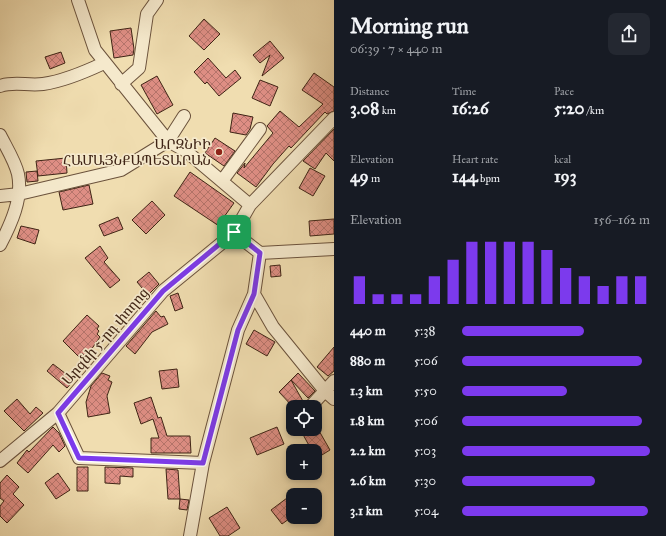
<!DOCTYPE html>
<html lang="en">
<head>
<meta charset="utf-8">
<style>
  body { margin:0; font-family:"IM FELL Great Primer","Noto Serif Armenian",serif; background:#242831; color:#f1f3f6; height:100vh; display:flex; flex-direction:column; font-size:15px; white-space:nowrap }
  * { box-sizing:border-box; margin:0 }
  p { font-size:13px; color:#9ea1a6 }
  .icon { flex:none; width:22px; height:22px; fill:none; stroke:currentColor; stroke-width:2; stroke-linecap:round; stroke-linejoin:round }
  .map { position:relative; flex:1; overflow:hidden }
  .drawer { display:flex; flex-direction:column; background:#171b24; width:332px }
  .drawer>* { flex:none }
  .tools { position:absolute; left:286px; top:400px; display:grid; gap:8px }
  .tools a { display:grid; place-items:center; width:36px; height:36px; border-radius:8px; background:#171b24; box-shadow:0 2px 6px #0003; font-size:20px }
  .pin { position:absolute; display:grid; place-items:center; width:34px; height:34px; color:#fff; margin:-17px; border-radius:8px; box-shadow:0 2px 6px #0006 }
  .round { display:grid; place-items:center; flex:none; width:42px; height:42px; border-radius:8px; background:#242831 }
  .summary { display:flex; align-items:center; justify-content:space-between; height:68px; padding:0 16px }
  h1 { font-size:22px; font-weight:700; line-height:30px }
  .figures { display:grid; grid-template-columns:repeat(3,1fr); gap:6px; height:68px; padding:4px 16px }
  .figures div { display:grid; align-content:center }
  .figures b { font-size:17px; font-weight:700 }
  .figures small { font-size:11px; font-weight:400 }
  .figures p { font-size:11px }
  .chart { height:112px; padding:8px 16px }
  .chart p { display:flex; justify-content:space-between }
  .chart svg { width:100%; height:72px; margin-top:4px; stroke:#7c3aed; stroke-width:6 }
  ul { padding:0 16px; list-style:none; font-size:13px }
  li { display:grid; grid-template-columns:64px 48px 1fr; align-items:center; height:30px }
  li i { height:10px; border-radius:5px; background:#7c3aed }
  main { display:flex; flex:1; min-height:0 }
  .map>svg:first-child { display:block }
  .building { fill:url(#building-cross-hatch); stroke:#3f2415 }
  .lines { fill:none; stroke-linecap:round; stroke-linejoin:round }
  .minor-casing { stroke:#6b523c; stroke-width:14 }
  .minor { stroke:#f5e9cc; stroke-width:12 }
  .route-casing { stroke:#fff; stroke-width:8 }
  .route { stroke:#7c3aed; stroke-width:5 }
  .poi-dot { fill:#8f2418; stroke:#f5e9cc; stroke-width:1.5 }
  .labels { text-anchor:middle; stroke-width:3.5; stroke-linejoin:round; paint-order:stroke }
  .poi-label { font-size:14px; fill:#3f2415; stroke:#f5e9cc; text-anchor:end }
  .street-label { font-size:14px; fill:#3f2415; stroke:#f5e9cc }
</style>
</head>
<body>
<main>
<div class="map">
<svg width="334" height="536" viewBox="0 0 334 536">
  <defs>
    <pattern id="building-cross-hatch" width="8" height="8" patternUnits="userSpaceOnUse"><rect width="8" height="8" fill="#de8e84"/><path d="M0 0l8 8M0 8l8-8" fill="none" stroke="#b5746b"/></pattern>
  </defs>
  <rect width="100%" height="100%" fill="#f0ddb0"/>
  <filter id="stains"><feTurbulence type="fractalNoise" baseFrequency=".005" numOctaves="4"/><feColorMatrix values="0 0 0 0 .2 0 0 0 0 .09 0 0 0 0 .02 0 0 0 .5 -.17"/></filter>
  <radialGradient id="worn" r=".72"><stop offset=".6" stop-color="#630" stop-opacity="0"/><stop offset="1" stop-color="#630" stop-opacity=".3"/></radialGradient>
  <path class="building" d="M204 19 220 34 204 50 189 36Z
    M131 28 134 49 133 55 114 58 110 31Z
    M270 41 284 58 262 76 270 55 260 63 253 55Z
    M61 52 65 63 50 69 45 57Z
    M208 58 226 78 235 70 241 78 219 96 207 82 205 84 194 72Z
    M314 73 334 87V111L327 114 325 112 291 148 289 146 273 164 256 187 237 173 245 163 244 168 273 133 267 126 280 111 299 127 323 104 302 90Z
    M157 76 173 105 157 114 141 85Z
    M260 80 278 87 270 106 252 98Z
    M233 113 253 117 250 129 246 135 230 132Z
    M334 129V161L326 153 315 169 303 161Z
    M215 138 235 151 224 166 205 153Z
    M66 158 67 173 38 176 36 161Z
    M310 168 325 176 313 196 299 188Z
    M37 171 38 181 27 182 26 172Z
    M190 172 234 203 224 217 230 222 225 230 174 196Z
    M89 185 93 204 63 210 59 192Z
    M152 201 165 215 146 234 132 220Z
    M118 217 123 229 104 236 99 225Z
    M334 219V234L310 236 309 221Z
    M21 226 39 230 35 244 17 238Z
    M100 246 108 258 104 262 120 280 110 288 85 258Z
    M280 265 281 276 271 277 270 266Z
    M149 272 159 284 148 295 137 282Z
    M178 293 183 308 175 311 170 296Z
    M156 311 161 317 164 316 168 324 152 332 135 354 126 346Z
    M87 315 99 326 97 329 99 331 97 334 100 337 86 357 82 353 79 357 63 341Z
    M254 330 275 342 267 356 246 344Z
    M334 347V371L328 376 317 367Z
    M53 364 74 380 67 388 47 371Z
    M177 369 179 387 162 389 159 371Z
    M102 373 110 376 108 380 112 382 107 396 110 413 88 417 86 402 91 386Z
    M298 373 315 391 308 398 291 380Z
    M291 380 304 403 303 407H293L279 392Z
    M151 397 158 418 161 417 167 436H190L191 453H151V438H159L153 419 141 424 134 403Z
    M17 399 30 414 36 407 43 413 24 431 4 411Z
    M53 427 59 433 65 446 59 452 53 445 28 473 17 463 27 450 29 452Z
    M277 427 284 444 257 455 250 438Z
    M300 429H318L330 450 317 458 315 451H312Z
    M77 467H88V491H77Z
    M105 467 133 468V477L120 476V484L105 483Z
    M166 469 178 470 180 499H168Z
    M58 473 70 490 56 499 45 483Z
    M7 475 19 487 13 494 24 505 7 523 0 516V506L4 501 0 498V483Z
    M287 498 293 505V516L282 524 271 510Z
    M180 499 189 500 187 510 179 509Z
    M227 507 240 528 228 536H220L209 518Z"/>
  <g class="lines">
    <g class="minor-casing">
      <path id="minor" d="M78 0 95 50 168 141 186 151 250 205
        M121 84 139 68 147 14 157 0
        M0 86C14 81 28 86 43 84 64 81 85 72 104 63
        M0 135C6 147 15 161 18 174 23 198 11 224 0 245
        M222 181 260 129
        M0 196 19 194 121 170 168 141 184 116
        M234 233 250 205 334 118
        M260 253 334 249
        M254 294 273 327 325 391 334 399
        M310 407 334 381
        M58 413 79 458 203 463
        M0 461 58 413 163 291 234 233 260 253
        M190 536 203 463 238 330 254 294 260 253"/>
    </g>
    <use href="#minor" class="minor"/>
  </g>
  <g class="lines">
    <g class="route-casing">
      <path id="route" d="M234 232 260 253 254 294 238 330 203 463 79 458 58 413 163 291Z"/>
    </g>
    <use href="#route" class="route"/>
  </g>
  <circle class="poi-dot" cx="219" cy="152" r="4"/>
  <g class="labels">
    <g class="poi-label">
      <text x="211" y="149">ԱՐԶՆԻԻ<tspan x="211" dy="16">ՀԱՄԱՅՆՔԱՊԵՏԱՐԱՆ</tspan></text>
    </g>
    <g class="street-label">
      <text transform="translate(105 336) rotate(-49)" y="5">Արզնի 5-րդ փողոց</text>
    </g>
  </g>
  <rect width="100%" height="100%" filter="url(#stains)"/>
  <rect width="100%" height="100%" fill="url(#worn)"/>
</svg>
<div class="tools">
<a><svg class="icon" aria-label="locate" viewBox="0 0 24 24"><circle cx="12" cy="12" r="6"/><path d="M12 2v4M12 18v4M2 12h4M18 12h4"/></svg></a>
<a>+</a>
<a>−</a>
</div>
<div class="pin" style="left:234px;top:232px;background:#1e9e55"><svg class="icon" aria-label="arrive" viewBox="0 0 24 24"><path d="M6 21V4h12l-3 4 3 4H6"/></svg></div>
</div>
<section class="drawer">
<div class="summary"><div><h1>Morning run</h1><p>06:39 · 7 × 440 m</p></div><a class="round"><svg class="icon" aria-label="share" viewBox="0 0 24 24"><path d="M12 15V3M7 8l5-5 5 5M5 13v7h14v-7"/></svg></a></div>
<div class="figures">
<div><p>Distance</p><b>3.08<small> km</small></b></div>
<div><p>Time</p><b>16:26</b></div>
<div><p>Pace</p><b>5:20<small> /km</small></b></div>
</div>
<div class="figures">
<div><p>Elevation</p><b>49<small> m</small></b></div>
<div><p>Heart rate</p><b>144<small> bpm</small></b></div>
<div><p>kcal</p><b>193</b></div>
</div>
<div class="chart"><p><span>Elevation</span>156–162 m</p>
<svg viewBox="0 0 160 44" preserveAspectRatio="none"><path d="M5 44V27M15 44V38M25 44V38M35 44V38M45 44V27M55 44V17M65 44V6M75 44V6M85 44V6M95 44V6M105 44V11M115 44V22M125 44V27M135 44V33M145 44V27M155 44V27"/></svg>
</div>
<ul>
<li><b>440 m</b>5:38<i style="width:65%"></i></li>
<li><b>880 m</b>5:06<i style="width:96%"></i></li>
<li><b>1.3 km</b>5:50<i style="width:56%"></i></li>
<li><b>1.8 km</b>5:06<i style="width:96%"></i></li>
<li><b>2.2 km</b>5:03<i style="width:100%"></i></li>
<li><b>2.6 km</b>5:30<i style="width:71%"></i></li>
<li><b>3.1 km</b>5:04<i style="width:99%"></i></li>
</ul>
</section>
</main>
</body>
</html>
